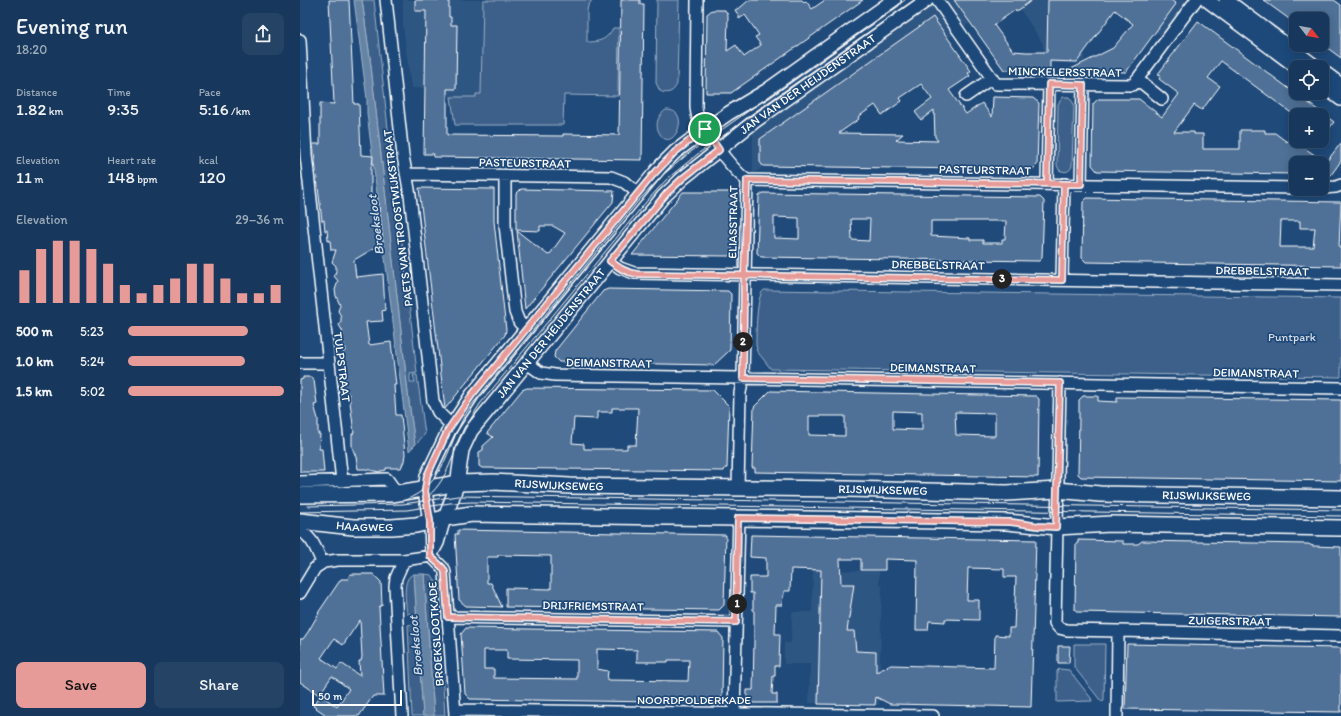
<!DOCTYPE html>
<html lang="en">
<head>
<meta charset="utf-8">
<style>
  body { margin:0; font-family:Itim,sans-serif; background:#244365; color:#f1f3f6; height:100vh; display:flex; flex-direction:column; font-size:15px; white-space:nowrap }
  * { box-sizing:border-box; margin:0 }
  p { font-size:13px; color:#9eacbb }
  .icon { flex:none; width:22px; height:22px; fill:none; stroke:currentColor; stroke-width:2; stroke-linecap:round; stroke-linejoin:round }
  .map { position:relative; flex:1; overflow:hidden }
  .sheet { display:flex; flex-direction:column; background:#17385c; width:300px }
  .sheet>* { flex:none }
  .needle { width:26px; rotate:121deg }
  .controls { position:absolute; left:989px; top:12px; display:grid; gap:8px }
  .controls a { display:grid; place-items:center; width:40px; height:40px; border-radius:8px; background:#17385c; box-shadow:0 2px 10px #0003,0 0 0 1px #365272; font-size:20px }
  .scale { position:absolute; left:12px; bottom:10px; width:90px; box-sizing:border-box; padding-left:4px; border:2px solid #fff; border-top:0; font-size:11px; line-height:14px; white-space:nowrap; color:#fff; -webkit-text-stroke:3px #1f4a7a; paint-order:stroke }
  .pin { position:absolute; display:grid; place-items:center; width:34px; height:34px; color:#fff; margin:-17px; border:2px solid #fff; border-radius:50%; box-shadow:0 1px 4px #0007 }
  .km { position:absolute; width:20px; height:20px; margin:-10px; border-radius:50%; background:#222; color:#fff; font-size:11px; line-height:20px; text-align:center }
  .round { display:grid; place-items:center; flex:none; width:42px; height:42px; border-radius:8px; background:#244365 }
  .head { display:flex; align-items:center; justify-content:space-between; height:68px; padding:0 16px }
  h1 { font-size:22px; font-weight:600; line-height:30px }
  .figures { display:grid; grid-template-columns:repeat(3,1fr); gap:6px; height:68px; padding:4px 16px }
  .figures div { display:grid; align-content:center }
  .figures b { font-size:17px; font-weight:600 }
  .figures small { font-size:11px; font-weight:400 }
  .figures p { font-size:11px }
  .chart { height:112px; padding:8px 16px }
  .chart p { display:flex; justify-content:space-between }
  .chart svg { width:100%; height:72px; margin-top:4px; stroke:#e69b98; stroke-width:6 }
  .button { display:flex; gap:8px; margin-top:auto; padding:8px 16px }
  .button a { flex:1; height:46px; border-radius:8px; background:#e69b98; color:#111; font-size:16px; font-weight:600; line-height:46px; text-align:center }
  .button a+a { background:#244365; color:#f1f3f6 }
  ul { padding:0 16px; list-style:none; font-size:13px }
  li { display:grid; grid-template-columns:64px 48px 1fr; align-items:center; height:30px }
  li i { height:10px; border-radius:5px; background:#e69b98 }
  main { display:flex; flex:1; min-height:0 }
  .map>svg:first-child { display:block }
  .built { fill:#2e5683 }
  .green { fill:#3c618b; stroke:#9eb0c5 }
  .water { fill:#6583a4; stroke:#a3b5c8 }
  .building { fill:#507197; stroke:#fff; fill-rule:evenodd }
  .lines { fill:none; stroke-linecap:round; stroke-linejoin:round }
  .minor-casing { stroke:#fff; stroke-width:14 }
  .tertiary-casing { stroke:#fff; stroke-width:16 }
  .secondary-casing { stroke:#fff; stroke-width:18 }
  .minor { stroke:#1f4a7a; stroke-width:11 }
  .tertiary { stroke:#1f4a7a; stroke-width:13 }
  .secondary { stroke:#1f4a7a; stroke-width:15 }
  .tram { stroke:#fff; stroke-width:1 }
  .route-casing { stroke:#fff; stroke-width:8 }
  .route { stroke:#e69b98; stroke-width:5 }
  .labels { text-anchor:middle; stroke-width:3.5; stroke-linejoin:round; paint-order:stroke }
  .street-label { font-size:12px; fill:#fff; stroke:#1f4a7a }
  .park-label { font-size:12px; fill:#d8dfe8; stroke:#1f4a7a }
  .water-label { font-size:13px; font-style:italic; fill:#d8e0e8; stroke:#1f4a7a }
</style>
</head>
<body>
<main>
<section class="sheet">
<div class="head"><div><h1>Evening run</h1><p>18:20</p></div><a class="round"><svg class="icon" aria-label="share" viewBox="0 0 24 24"><path d="M12 15V3M7 8l5-5 5 5M5 13v7h14v-7"/></svg></a></div>
<div class="figures">
<div><p>Distance</p><b>1.82<small> km</small></b></div>
<div><p>Time</p><b>9:35</b></div>
<div><p>Pace</p><b>5:16<small> /km</small></b></div>
</div>
<div class="figures">
<div><p>Elevation</p><b>11<small> m</small></b></div>
<div><p>Heart rate</p><b>148<small> bpm</small></b></div>
<div><p>kcal</p><b>120</b></div>
</div>
<div class="chart"><p><span>Elevation</span>29–36 m</p>
<svg viewBox="0 0 160 44" preserveAspectRatio="none"><path d="M5 44V24M15 44V11M25 44V6M35 44V6M45 44V11M55 44V20M65 44V33M75 44V38M85 44V33M95 44V29M105 44V20M115 44V20M125 44V29M135 44V38M145 44V38M155 44V33"/></svg>
</div>
<ul>
<li><b>500 m</b>5:23<i style="width:77%"></i></li>
<li><b>1.0 km</b>5:24<i style="width:75%"></i></li>
<li><b>1.5 km</b>5:02<i style="width:100%"></i></li>
</ul>
<div class="button"><a>Save</a><a>Share</a></div>
</section>
<div class="map">
<svg width="1041" height="716" viewBox="0 0 1041 716">
  <rect width="100%" height="100%" fill="#1f4a7a"/>
  <filter id="ink" filterUnits="userSpaceOnUse"><feTurbulence type="fractalNoise" baseFrequency=".025" numOctaves="2"/><feDisplacementMap in="SourceGraphic" scale="8" xChannelSelector="R" yChannelSelector="G"/><feConvolveMatrix kernelMatrix="1 2 1 2 8 2 1 2 1" color-interpolation-filters="sRGB"/></filter>
  <g filter="url(#ink)">
    <path class="built" d="M103 0H183L181 94 176 97H144L129 88H111L103 25Z
      M634 0H703L453 174V128Z
      M730 0H889V1L863 37 817 5 786 44 784 61H781L779 64 751 63 748 61 744 53 742 42 720 9Z
      M513 570 579 571V585H582L579 705 509 703 510 664H484V643H491L492 612H512Z"/>
    <path class="green" d="M62 0H74L92 165 101 222H99L100 232H101L117 373 110 374V382H115L113 375H117L125 434 115 445 109 402 70 58Z
      M183 0H292L288 6 287 11V42C299 42 307 40 313 28H319L318 96 264 95 263 125H155L151 97H176V94H181Z
      M357 0H379L377 84C374 92 367 95 360 91L356 83Z
      M763 97H769L774 104 772 166C770 172 765 173 759 170L757 165 758 104Z
      M366 110C393 109 373 155 360 134 354 125 358 115 366 110Z
      M464 290 1041 298V377L471 369 456 350 457 349 456 345C456 335 456 295 464 290Z
      M114 574 123 716H112L108 625 114 624 113 613 107 614C106 603 101 577 114 574Z
      M124 574 132 575 136 582 145 716H134Z
      M774 644H805L804 699 803 701 800 700 774 667Z
      M759 669 769 670 791 698 792 701 757 702V671Z"/>
    <path class="water" d="M54 0H62L70 58 109 402 115 445 109 451 67 113V99Z
      M114 574H124L134 716H123Z"/>
    <path class="building" d="M29 0H49L54 104H59L61 155 73 156 72 166H71V195L77 194 78 203H79L83 243 54 260 56 277 83 274 85 310 82 311 83 321 66 322 69 345 91 342 96 385H94L96 415H101L105 454 104 461 101 468H86V470L81 471 79 472 66 469H58L56 457 52 447V434L54 433 49 394 41 388 47 374 46 367 43 365V359L42 354 45 351 44 344 41 340 43 335 42 330 39 325 41 321V316L38 311 40 305 36 296 35 290 38 281 34 276 36 271V266L32 262 36 250H31L30 240 28 241 27 230 25 231 24 220 22 221 16 170 13 144H20V103L34 104Z
      M115 0H149V17H151V25H157L156 89H147V135L263 136V134L319 135 321 0H340V4H344L342 160 133 157 134 154H124L126 11H115Z
      M449 0H502L504 2 506 1 512 9 525 0H563L431 93H406L407 14 412 10H425L428 15 427 51 436 45 444 57 461 45 455 37 459 35 445 15 439 19V16L435 10 441 7Z
      M654 0H732L716 12 715 10 694 25 713 51 726 52H747L748 0H871L876 4 826 72 767 71 813 48 833 24 815 10 777 62 750 61V71L704 70Z
      M963 0H1034L1041 5V58L1022 44V19H996V24Z
      M633 17 671 71 668 73 670 76 649 90 666 114 682 103 692 117 693 97 733 98 739 103 737 165 732 170 463 166 460 162V139ZM621 84 632 99 615 112 621 120 634 110 635 137 638 141 596 140 603 134 539 133 559 119 558 117 575 105 582 115 602 101 600 98Z
      M898 21 1034 122 1022 138V115H994L921 61 908 78 920 86 902 110 894 105 874 132H894V134H903V149H940V130H965V133H975L987 142 990 138 1022 160V158L1027 161 1041 143V161L1031 175 1022 174V163H996V174L797 171 792 165 793 104 798 99H839L862 117 879 94 859 79 861 75 858 74Z
      M119 188 194 189V221L206 330 205 335 145 409Z
      M221 189 314 191 313 202 225 309 217 231 248 255 250 254 265 233 253 226H240V231L216 230V194Z
      M383 192H430L434 196 432 253 429 256 332 255Z
      M463 193 740 197 744 201 742 258 739 261 461 257 457 253 459 196ZM474 217 499 218V239L474 238ZM551 219H570L569 241 552 240ZM631 221H706L705 239H702V243H683V240H670V238L631 236Z
      M787 198 1041 202 1039 248H1041V266L786 262 782 258 783 202ZM981 221H1000V228H1015L1013 247H980Z
      M308 289 428 291 431 294 430 350 414 365 259 362 254 357 255 351 303 291Z
      M3 377H11L14 380 17 404 14 405 18 419V434H20L19 449H22L24 472H0V380L3 379Z
      M227 388 413 390 429 406 427 468H425L424 471 182 468 179 466V452L183 450V446L193 437 187 433 222 390ZM312 408H338L336 445H327V449H284V444L272 443 274 418 297 419V412H312Z
      M470 391 736 396 739 399 738 477 455 472V468H452L454 407ZM593 411 622 412V430L593 429ZM655 412 695 413V436L656 435ZM509 416H545V436L509 435Z
      M783 396H798V401L817 402V397L1041 400V481L781 477 778 474 779 418V400Z
      M158 530 426 535 424 605 419 610 206 607V588L251 589V556L198 555V557H187V583H191L202 607 166 606 159 600 155 534H158Z
      M451 535 736 540 731 707 590 704 576 697 575 705 518 704 521 570 491 569 490 591H484V595H483L482 605H476L475 634H480L479 666H475V676H473L472 694H477V703H447V690H453L454 642V610H453V593H450V577H466V558L450 557ZM540 559H561V570H585V559L617 560 616 630H628L629 621 645 622V619L679 620V600H667L668 568 704 569V577H716L714 628H709V636L695 635 694 668 591 665 576 672V652L556 651 554 631H547L554 584H541Z
      M778 540 823 541V544H838L842 541 1008 544 1013 546 1041 547V617L777 612V610H775L776 543H778Z
      M50 574H73L81 582 82 605 79 607 84 696H73L59 716H28L13 706 21 695 37 707 49 689 32 676 19 695 0 682V639H3L8 632 19 613H18L41 579H48ZM60 620 62 657 61 661H59L60 676 41 663 37 669 21 658 34 639 43 645Z
      M166 628 418 632 423 638 422 697 416 703 170 699 165 694 161 634ZM297 649 337 650V662H368V660H389L388 681 307 680 308 671 297 669ZM184 650H207V659L277 660V679L194 678V669H184Z
      M827 644 1041 648V712L825 709Z
      M758 646H770L769 663H758Z"/>
    <g class="lines">
      <g class="minor-casing">
        <path id="minor" d="M86 0 103 156 110 195 133 401 138 412 151 425
          M397 0 396 106C396 110 397 114 398 118 403 131 435 173 447 180
          M637 0 696 84 833 85 896 0
          M0 40 6 155 42 481
          M837 79 862 99
          M666 96 692 78
          M106 174 311 177 324 182 338 193
          M205 176V225L215 312 219 322 226 329
          M447 180 996 188
          M747 183 749 85
          M781 184 783 85
          M1022 188 1036 187 1041 185
          M310 261 320 268 334 273 1041 285
          M762 280 764 184
          M0 363H28
          M227 363 241 373 255 375 1041 388
          M760 383 755 623 759 628 767 630 818 631 817 716
          M0 482 87 479 97 493
          M438 488 440 393 443 378 447 180
          M130 521 131 556 144 569 145 573 155 715
          M0 532C12 535 17 552 22 562
          M0 593 15 568 24 562 38 560H104L131 556 138 543 145 518
          M148 617 436 622
          M818 631 1041 636
          M155 710 633 716
          M434 713 439 518
          M102 716 95 586 96 578 104 560"/>
      </g>
      <g class="tertiary-casing">
        <g id="tertiary">
          <path d="M907 0 997 67"/>
          <path d="M926 0 1016 67"/>
          <path d="M1022 71 1041 85"/>
          <path d="M1022 85 1041 99"/>
          <path id="s1" d="M145 518 157 485 162 450 171 431 363 197 383 178 455 121 627 0"/>
          <path d="M130 521 125 491 127 476 149 430 172 395 360 167 375 152 399 134 429 113 466 91 594 0"/>
        </g>
      </g>
      <g class="secondary-casing">
        <g id="secondary">
          <path id="s2" d="M0 495 92 494 159 483 193 482 270 486 546 489 707 493 757 490 800 494 1041 498"/>
          <path id="s3" d="M0 521 53 527H92L116 525 145 518 172 514 707 522 757 527 811 524 1041 528"/>
        </g>
      </g>
      <use href="#minor" class="minor"/>
      <use href="#tertiary" class="tertiary"/>
      <use href="#secondary" class="secondary"/>
      <path class="tram" d="M103 501C149 484 146 442 170 407L339 200 364 174 389 153 605 0
        M122 501C144 486 150 463 160 439 166 426 173 415 180 404L346 202 367 179 399 153 615 0
        M8 506 103 504 158 496 1041 510
        M0 512 107 510 150 503 172 502 1041 516"/>
    </g>
  </g>
  <g class="lines" filter="url(#ink)">
    <g class="route-casing">
      <path id="route" d="M405 129 375 152 352 176 172 395 148 430 127 476 125 491 130 521V556L143 568 145 572 148 617 436 622 438 518 711 522 738 526 756 527 760 383 443 378 444 286C445 251 446 216 447 180L764 184H781L783 85 749 84 747 183 764 184 762 280 337 274C326 273 318 267 310 261L367 193 383 178 419 150 405 129"/>
    </g>
    <use href="#route" class="route"/>
  </g>
  <g class="labels">
    <g class="street-label">
      <text transform="translate(765 72) rotate(1)" y="4">MINCKELERSSTRAAT</text>
      <text dy="4" stroke="none"><textPath href="#s1" startOffset="578">JAN VAN DER HEIJDENSTRAAT</textPath></text>
      <text transform="translate(225 163) rotate(1)" y="4">PASTEURSTRAAT</text>
      <text transform="translate(685 170) rotate(1)" y="4">PASTEURSTRAAT</text>
      <text transform="translate(98 218) rotate(-97)" y="4">PAETS VAN TROOSTWIJKSTRAAT</text>
      <text transform="translate(433 222) rotate(-89)" y="4">ELIASSTRAAT</text>
      <text transform="translate(638 265) rotate(1)" y="4">DREBBELSTRAAT</text>
      <text transform="translate(962 271) rotate(1)" y="4">DREBBELSTRAAT</text>
      <text dy="4" stroke="none"><textPath href="#s1" startOffset="218">JAN VAN DER HEIJDENSTRAAT</textPath></text>
      <text transform="translate(309 363) rotate(1)" y="4">DEIMANSTRAAT</text>
      <text transform="translate(42 367) rotate(83)" y="4">TULPSTRAAT</text>
      <text transform="translate(633 368) rotate(1)" y="4">DEIMANSTRAAT</text>
      <text transform="translate(956 373) rotate(1)" y="4">DEIMANSTRAAT</text>
      <text dy="4" stroke="none"><textPath href="#s2" startOffset="260">RIJSWIJKSEWEG</textPath></text>
      <text dy="4" stroke="none"><textPath href="#s2" startOffset="584">RIJSWIJKSEWEG</textPath></text>
      <text dy="4" stroke="none"><textPath href="#s2" startOffset="908">RIJSWIJKSEWEG</textPath></text>
      <text dy="4" stroke="none"><textPath href="#s3" startOffset="65">HAAGWEG</textPath></text>
      <text transform="translate(293 606) rotate(1)" y="4">DRIJFRIEMSTRAAT</text>
      <text transform="translate(930 621) rotate(1)" y="4">ZUIGERSTRAAT</text>
      <text transform="translate(136 634) rotate(-94)" y="4">BROEKSLOOTKADE</text>
      <text x="394" y="704">NOORDPOLDERKADE</text>
    </g>
    <g class="park-label">
      <text x="992" y="341">Puntpark</text>
    </g>
    <g class="water-label">
      <text transform="translate(75 225) rotate(-97)" y="5">Broeksloot</text>
      <text transform="translate(115 646) rotate(-95)" y="5">Broeksloot</text>
    </g>
  </g>
</svg>
<div class="controls">
<a><svg class="needle" viewBox="-14 -14 28 28"><path d="M0-13l5 13h-10z" fill="#e53935"/><path d="M0 13l5-13h-10z" fill="#9eacbb"/></svg></a>
<a><svg class="icon" aria-label="locate" viewBox="0 0 24 24"><circle cx="12" cy="12" r="6"/><path d="M12 2v4M12 18v4M2 12h4M18 12h4"/></svg></a>
<a>+</a>
<a>−</a>
</div>
<div class="scale">50 m</div>
<div class="pin" style="left:405px;top:129px;background:#1e9e55"><svg class="icon" aria-label="arrive" viewBox="0 0 24 24"><path d="M6 21V4h12l-3 4 3 4H6"/></svg></div>
<b class="km" style="left:437px;top:604px">1</b>
<b class="km" style="left:443px;top:342px">2</b>
<b class="km" style="left:702px;top:279px">3</b>
</div>
</main>
</body>
</html>
